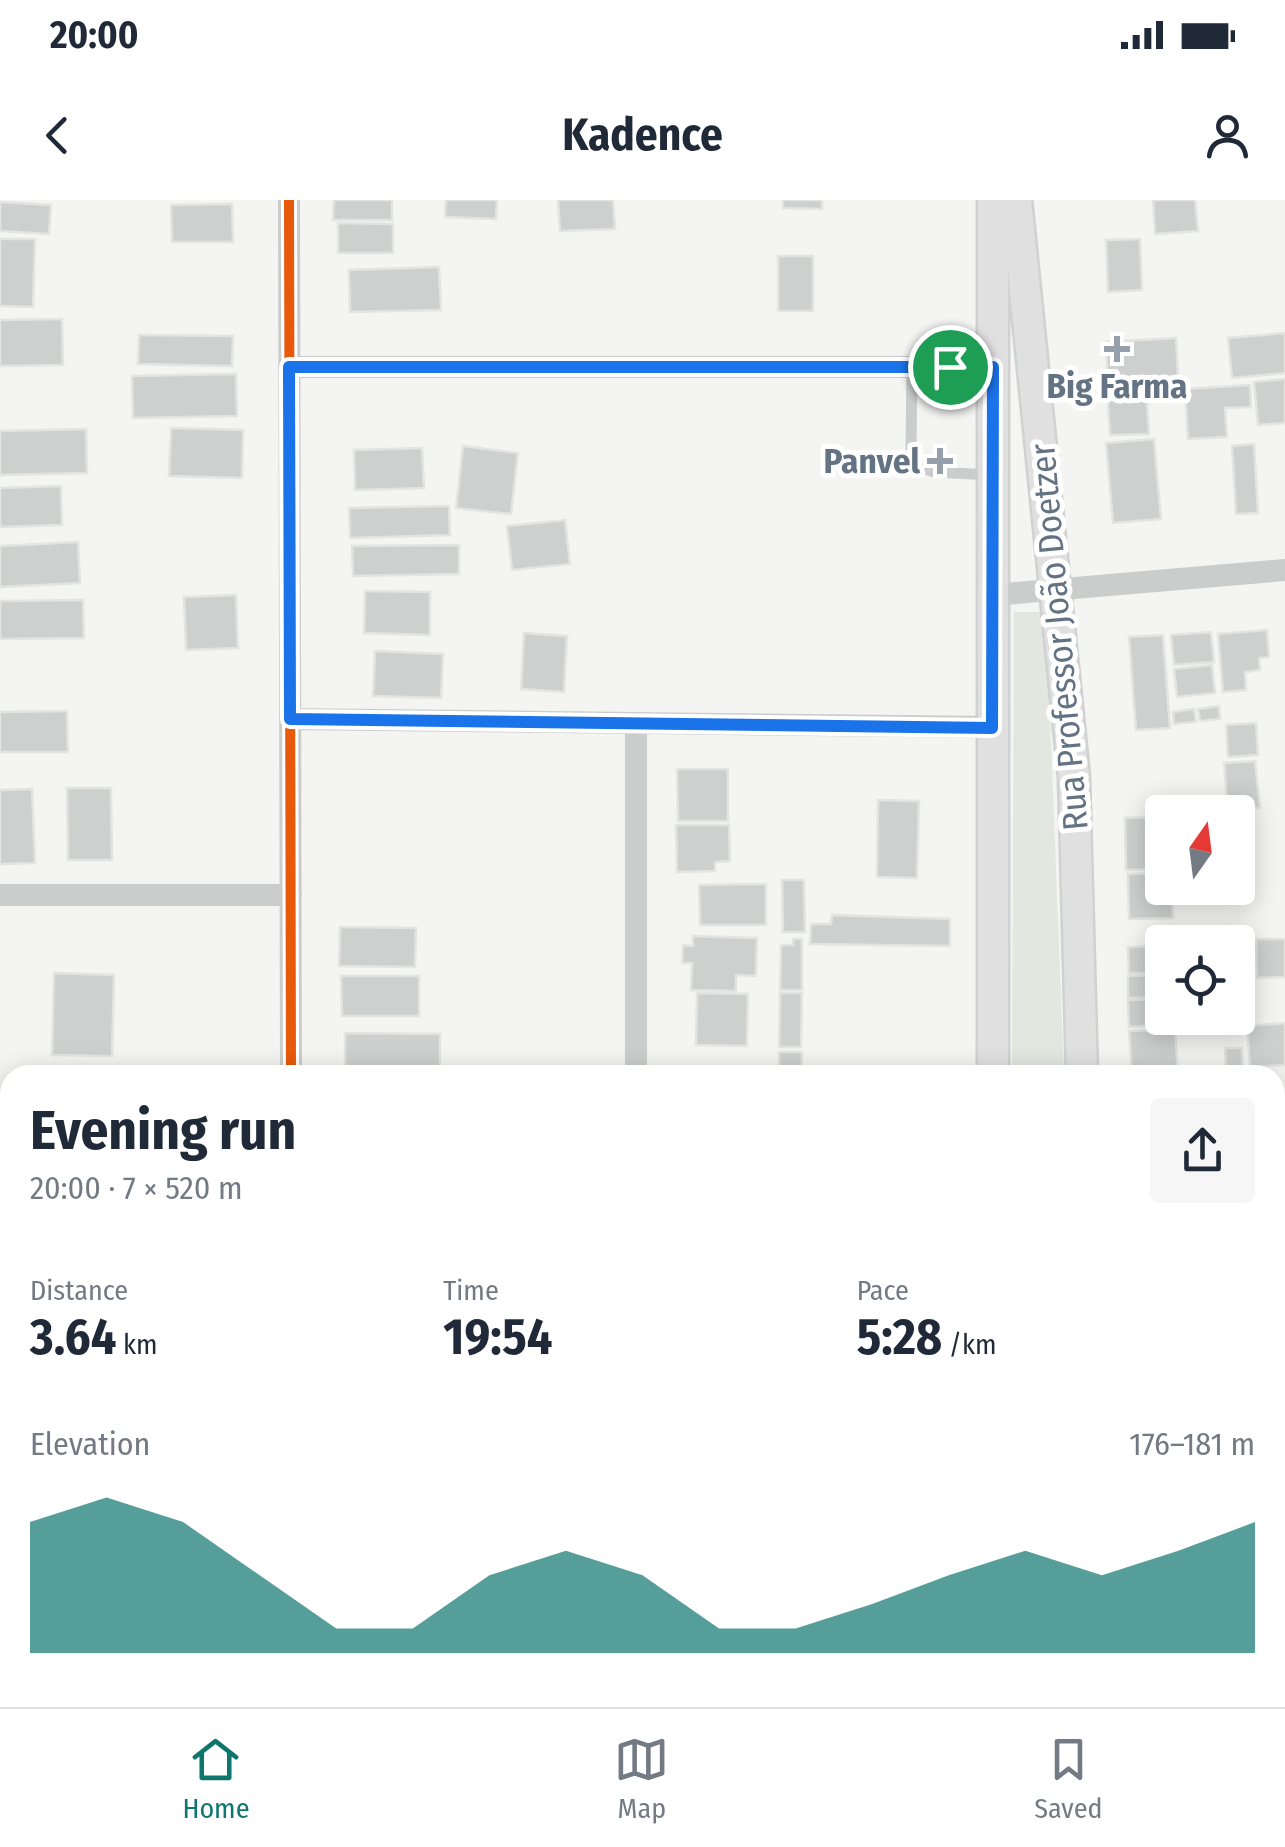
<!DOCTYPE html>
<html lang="en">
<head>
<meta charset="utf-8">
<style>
  body { margin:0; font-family:"Fira Sans Condensed",sans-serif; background:#f6f6f7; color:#1f2937; height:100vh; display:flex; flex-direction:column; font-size:38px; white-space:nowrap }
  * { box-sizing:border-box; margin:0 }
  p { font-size:32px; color:#747a83 }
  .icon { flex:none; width:55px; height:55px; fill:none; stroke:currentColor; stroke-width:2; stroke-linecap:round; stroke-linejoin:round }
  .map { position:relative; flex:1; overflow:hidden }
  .details { position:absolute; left:0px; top:865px; width:1285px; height:642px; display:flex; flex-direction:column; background:#fff; border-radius:30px 30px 0 0; box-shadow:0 5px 25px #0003 }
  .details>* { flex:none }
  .needle { width:65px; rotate:14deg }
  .fabs { position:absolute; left:1145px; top:595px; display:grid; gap:20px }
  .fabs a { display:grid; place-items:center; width:110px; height:110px; border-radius:10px; background:#fff; box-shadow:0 5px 25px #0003; font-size:50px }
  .pin { position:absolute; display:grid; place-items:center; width:85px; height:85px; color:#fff; margin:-42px; border:5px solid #fff; border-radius:50%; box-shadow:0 2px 10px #0007 }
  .round { display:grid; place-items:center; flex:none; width:105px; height:105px; border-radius:10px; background:#f6f6f7 }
  .overview { display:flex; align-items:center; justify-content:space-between; height:170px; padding:0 30px }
  h1 { font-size:55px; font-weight:700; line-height:75px }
  .stats { display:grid; grid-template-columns:repeat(3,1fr); gap:15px; height:170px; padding:10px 30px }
  .stats div { display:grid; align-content:center }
  .stats b { font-size:50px; font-weight:700 }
  .stats small { font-size:28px; font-weight:400 }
  .stats p { font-size:28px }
  .chart { height:280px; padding:20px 30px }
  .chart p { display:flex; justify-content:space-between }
  .chart svg { width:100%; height:180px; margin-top:10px; fill:#0f766e; opacity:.7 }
  .status { display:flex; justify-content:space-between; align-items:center; height:70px; padding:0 50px; background:#fff; direction:ltr }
  .status svg { height:28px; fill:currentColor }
  header { display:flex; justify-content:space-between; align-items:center; height:130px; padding:0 30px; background:#fff; font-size:45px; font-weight:700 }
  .dock { display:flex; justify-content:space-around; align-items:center; height:140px; border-top:2px solid #e0e1e3; background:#fff; font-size:28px; color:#747a83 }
  .dock a { display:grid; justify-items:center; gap:5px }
  .dock .current { color:#0f766e }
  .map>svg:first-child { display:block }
  .green { fill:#e3e7e0 }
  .building { fill:#cecfcf; stroke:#e3e3e2; stroke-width:2.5 }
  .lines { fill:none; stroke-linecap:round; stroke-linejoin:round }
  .secondary-casing { stroke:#d0d2d2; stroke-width:35 }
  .service { stroke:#cbcdcd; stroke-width:11 }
  .minor { stroke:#cbcdcd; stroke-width:22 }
  .secondary { stroke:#e0e0e0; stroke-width:30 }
  .cycleway-casing { stroke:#fff; stroke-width:16 }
  .cycleway { stroke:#e8590c; stroke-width:10 }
  .route-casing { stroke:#fff; stroke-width:20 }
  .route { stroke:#1a73e8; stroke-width:12 }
  .poi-dot { fill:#96a0aa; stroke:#fff; stroke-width:4 }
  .labels { text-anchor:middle; stroke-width:10; stroke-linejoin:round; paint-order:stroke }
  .poi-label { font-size:35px; font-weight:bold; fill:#637383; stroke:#fff }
  .street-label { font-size:35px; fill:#637383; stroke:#fff }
</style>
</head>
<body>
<div class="status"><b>20:00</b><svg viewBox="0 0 49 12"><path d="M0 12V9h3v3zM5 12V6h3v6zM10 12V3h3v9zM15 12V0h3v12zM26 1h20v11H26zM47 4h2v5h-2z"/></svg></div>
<header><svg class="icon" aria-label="back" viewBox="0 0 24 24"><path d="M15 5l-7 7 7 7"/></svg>Kadence<svg class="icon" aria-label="person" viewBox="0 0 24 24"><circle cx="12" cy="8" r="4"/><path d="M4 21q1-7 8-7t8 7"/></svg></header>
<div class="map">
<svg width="1285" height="1507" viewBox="0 0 1285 1507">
  <rect width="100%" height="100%" fill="#f4f4f2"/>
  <path class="green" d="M1014 412H1046L1064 875H1012Z
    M1018 1498H1081L1082 1507H1018Z"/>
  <path class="building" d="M334 0H392V20H333Z
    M446 0H497L496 19 445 17Z
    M558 0H613L615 29 560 31Z
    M783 0H822V9L783 8Z
    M1153 0H1195L1198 31 1155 34Z
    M0 2 51 5 49 34 0 31Z
    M232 4 233 42H172L171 5Z
    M338 23 393 24V53H338Z
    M0 39H35L33 107 0 106Z
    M1140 39 1142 90 1108 92 1106 40Z
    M778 56H813V111H778Z
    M439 67 441 110 350 112 349 70Z
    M62 119 63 165 0 166V120Z
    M1285 133V173L1232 178 1228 138Z
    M139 135 233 136 232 166 138 164Z
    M1176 138 1178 176 1144 178 1145 185 1108 187 1106 142Z
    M236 174 237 216 133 218 132 176Z
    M1285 179V223L1258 225 1254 182Z
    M1250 185 1251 207 1225 208 1227 237 1188 239 1185 189Z
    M1146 187 1149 234 1110 235 1107 190Z
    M171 228 243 230 242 278 169 276Z
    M86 229 87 273 0 275V231Z
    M1154 239 1161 319 1113 323 1106 243Z
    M1254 244 1258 313 1236 314 1232 246Z
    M463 246 518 253 511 314 456 308Z
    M422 248 424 288 355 290 354 250Z
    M61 286 62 325 0 327V288Z
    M449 306 450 335 350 338 349 308Z
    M565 320 570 364 512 370 507 326Z
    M78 342 80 383 0 387V346Z
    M459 345V374L353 376 352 346Z
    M365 391 430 392V435L364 433Z
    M236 395 238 448 186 450 184 397Z
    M83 400 84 438 0 439V401Z
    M1267 430 1269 457 1259 458 1260 470 1245 472 1246 490 1223 492 1218 434Z
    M1211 432 1214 462 1174 465 1171 435Z
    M524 433 567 436 564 492 521 489Z
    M1163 435 1170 528 1136 530 1129 437Z
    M375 451 443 454 441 498 373 496Z
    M1212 465 1215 493 1177 497 1174 469Z
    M1219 506 1220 519 1200 521 1198 509Z
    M1194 509 1196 522 1174 524 1173 512Z
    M67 511 68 552H0V512Z
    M1256 523 1258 555 1228 557 1226 525Z
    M1255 561 1260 608 1228 611 1224 563Z
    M677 569H728V621H678Z
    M67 588H111L112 660H68Z
    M32 589 35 663 0 664V590Z
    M878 600 919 601 917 678 877 677Z
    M1162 617V669L1126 670 1125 618Z
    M676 625H729L730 661 715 662V671L677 672Z
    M1162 673V688H1172L1173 718 1129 719 1128 674Z
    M782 680H804L805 732H783Z
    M766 684V725H700L699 685Z
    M832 715 950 719V746L810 744 811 724H831Z
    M340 727 416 728 415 767 339 766Z
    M693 736 757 738 756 776 736 775V791L691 790 692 763H682L683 745 693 746Z
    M793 739H802V790H780L781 745H793Z
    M1256 739H1285V777L1257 778Z
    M1162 746V773H1129L1128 747Z
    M54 773 114 775 112 856 52 855Z
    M1162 775V797L1128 798V776Z
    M341 776H419V816H342Z
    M697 793 748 794 747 846 696 845Z
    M780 793H802L801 847H779Z
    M1162 799V818H1194L1195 824 1129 827 1128 800Z
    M1285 823V865L1250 867 1247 826Z
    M1175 829 1178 875H1132L1129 831Z
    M345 833 440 834V869L345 868Z
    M1225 848H1242L1243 872H1226Z
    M779 852H802V875H779Z
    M688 867 764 868V875H688Z
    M0 947H10V985H0Z
    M1285 976V1040L1275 1041V977Z
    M10 999V1040H0V1000Z
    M0 1055H10V1094H0Z
    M1195 1498H1265L1266 1507H1196Z
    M878 1500H917V1507H878Z"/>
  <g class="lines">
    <g class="secondary-casing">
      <path id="secondary" d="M1016 0 1074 577 1082 875
        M993 875V0
        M1095 1498 1096 1507
        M993 1507V1498"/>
    </g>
    <path class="service" d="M912 166 911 250 917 266 934 272 991 275"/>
    <path class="minor" d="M289 0 291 875
      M289 167H993
      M993 395 1285 370
      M290 519 992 527
      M0 695H291
      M636 875V523
      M1275 1110 1285 1109
      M0 1410H10
      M292 1498V1507
      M634 1507V1498"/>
    <use href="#secondary" class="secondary"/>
    <g class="cycleway-casing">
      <path id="cycleway" d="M289 0 291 875
        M289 167H993
        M290 519 992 527"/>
    </g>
    <use href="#cycleway" class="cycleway"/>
  </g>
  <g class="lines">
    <g class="route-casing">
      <path id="route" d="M289 167H993L992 528 290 519Z"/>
    </g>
    <use href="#route" class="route"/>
  </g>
  <g class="poi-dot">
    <path d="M1112 134h10v10h10v10h-10v10h-10v-10h-10v-10h10z"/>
    <path d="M935 246h10v10h10v10h-10v10h-10v-10h-10v-10h10z"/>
  </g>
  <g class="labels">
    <g class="poi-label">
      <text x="1117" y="198">Big Farma</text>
      <text x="920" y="273" text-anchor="end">Panvel</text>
    </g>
    <g class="street-label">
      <text transform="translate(1059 437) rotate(-95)" y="12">Rua Professor João Doetzer</text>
    </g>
  </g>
</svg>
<div class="fabs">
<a><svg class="needle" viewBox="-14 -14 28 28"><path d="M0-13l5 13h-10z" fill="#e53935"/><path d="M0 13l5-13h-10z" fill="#747a83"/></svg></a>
<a><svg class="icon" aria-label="locate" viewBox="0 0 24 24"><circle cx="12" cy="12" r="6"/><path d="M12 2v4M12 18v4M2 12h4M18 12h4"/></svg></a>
</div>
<div class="pin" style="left:950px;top:167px;background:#1e9e55"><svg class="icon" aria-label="arrive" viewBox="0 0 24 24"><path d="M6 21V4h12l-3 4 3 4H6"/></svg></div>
<section class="details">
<div class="overview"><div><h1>Evening run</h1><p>20:00 · 7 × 520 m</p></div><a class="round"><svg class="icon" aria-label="share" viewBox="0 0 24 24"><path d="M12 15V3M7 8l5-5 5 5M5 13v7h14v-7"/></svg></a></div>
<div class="stats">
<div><p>Distance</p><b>3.64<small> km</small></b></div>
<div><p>Time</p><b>19:54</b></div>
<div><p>Pace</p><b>5:28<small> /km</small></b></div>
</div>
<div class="chart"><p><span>Elevation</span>176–181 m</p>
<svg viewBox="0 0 160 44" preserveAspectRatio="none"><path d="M0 44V12L10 6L20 12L30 25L40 38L50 38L60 25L70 19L80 25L90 38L100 38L110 32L120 25L130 19L140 25L150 19L160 12V44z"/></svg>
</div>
</section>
</div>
<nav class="dock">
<a class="current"><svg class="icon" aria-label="home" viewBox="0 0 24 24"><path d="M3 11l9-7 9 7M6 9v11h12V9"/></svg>Home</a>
<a><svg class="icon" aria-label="map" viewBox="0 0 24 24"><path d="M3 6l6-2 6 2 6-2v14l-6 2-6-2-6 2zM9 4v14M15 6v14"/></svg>Map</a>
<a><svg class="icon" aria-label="saved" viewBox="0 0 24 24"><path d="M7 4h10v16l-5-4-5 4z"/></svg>Saved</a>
</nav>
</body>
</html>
